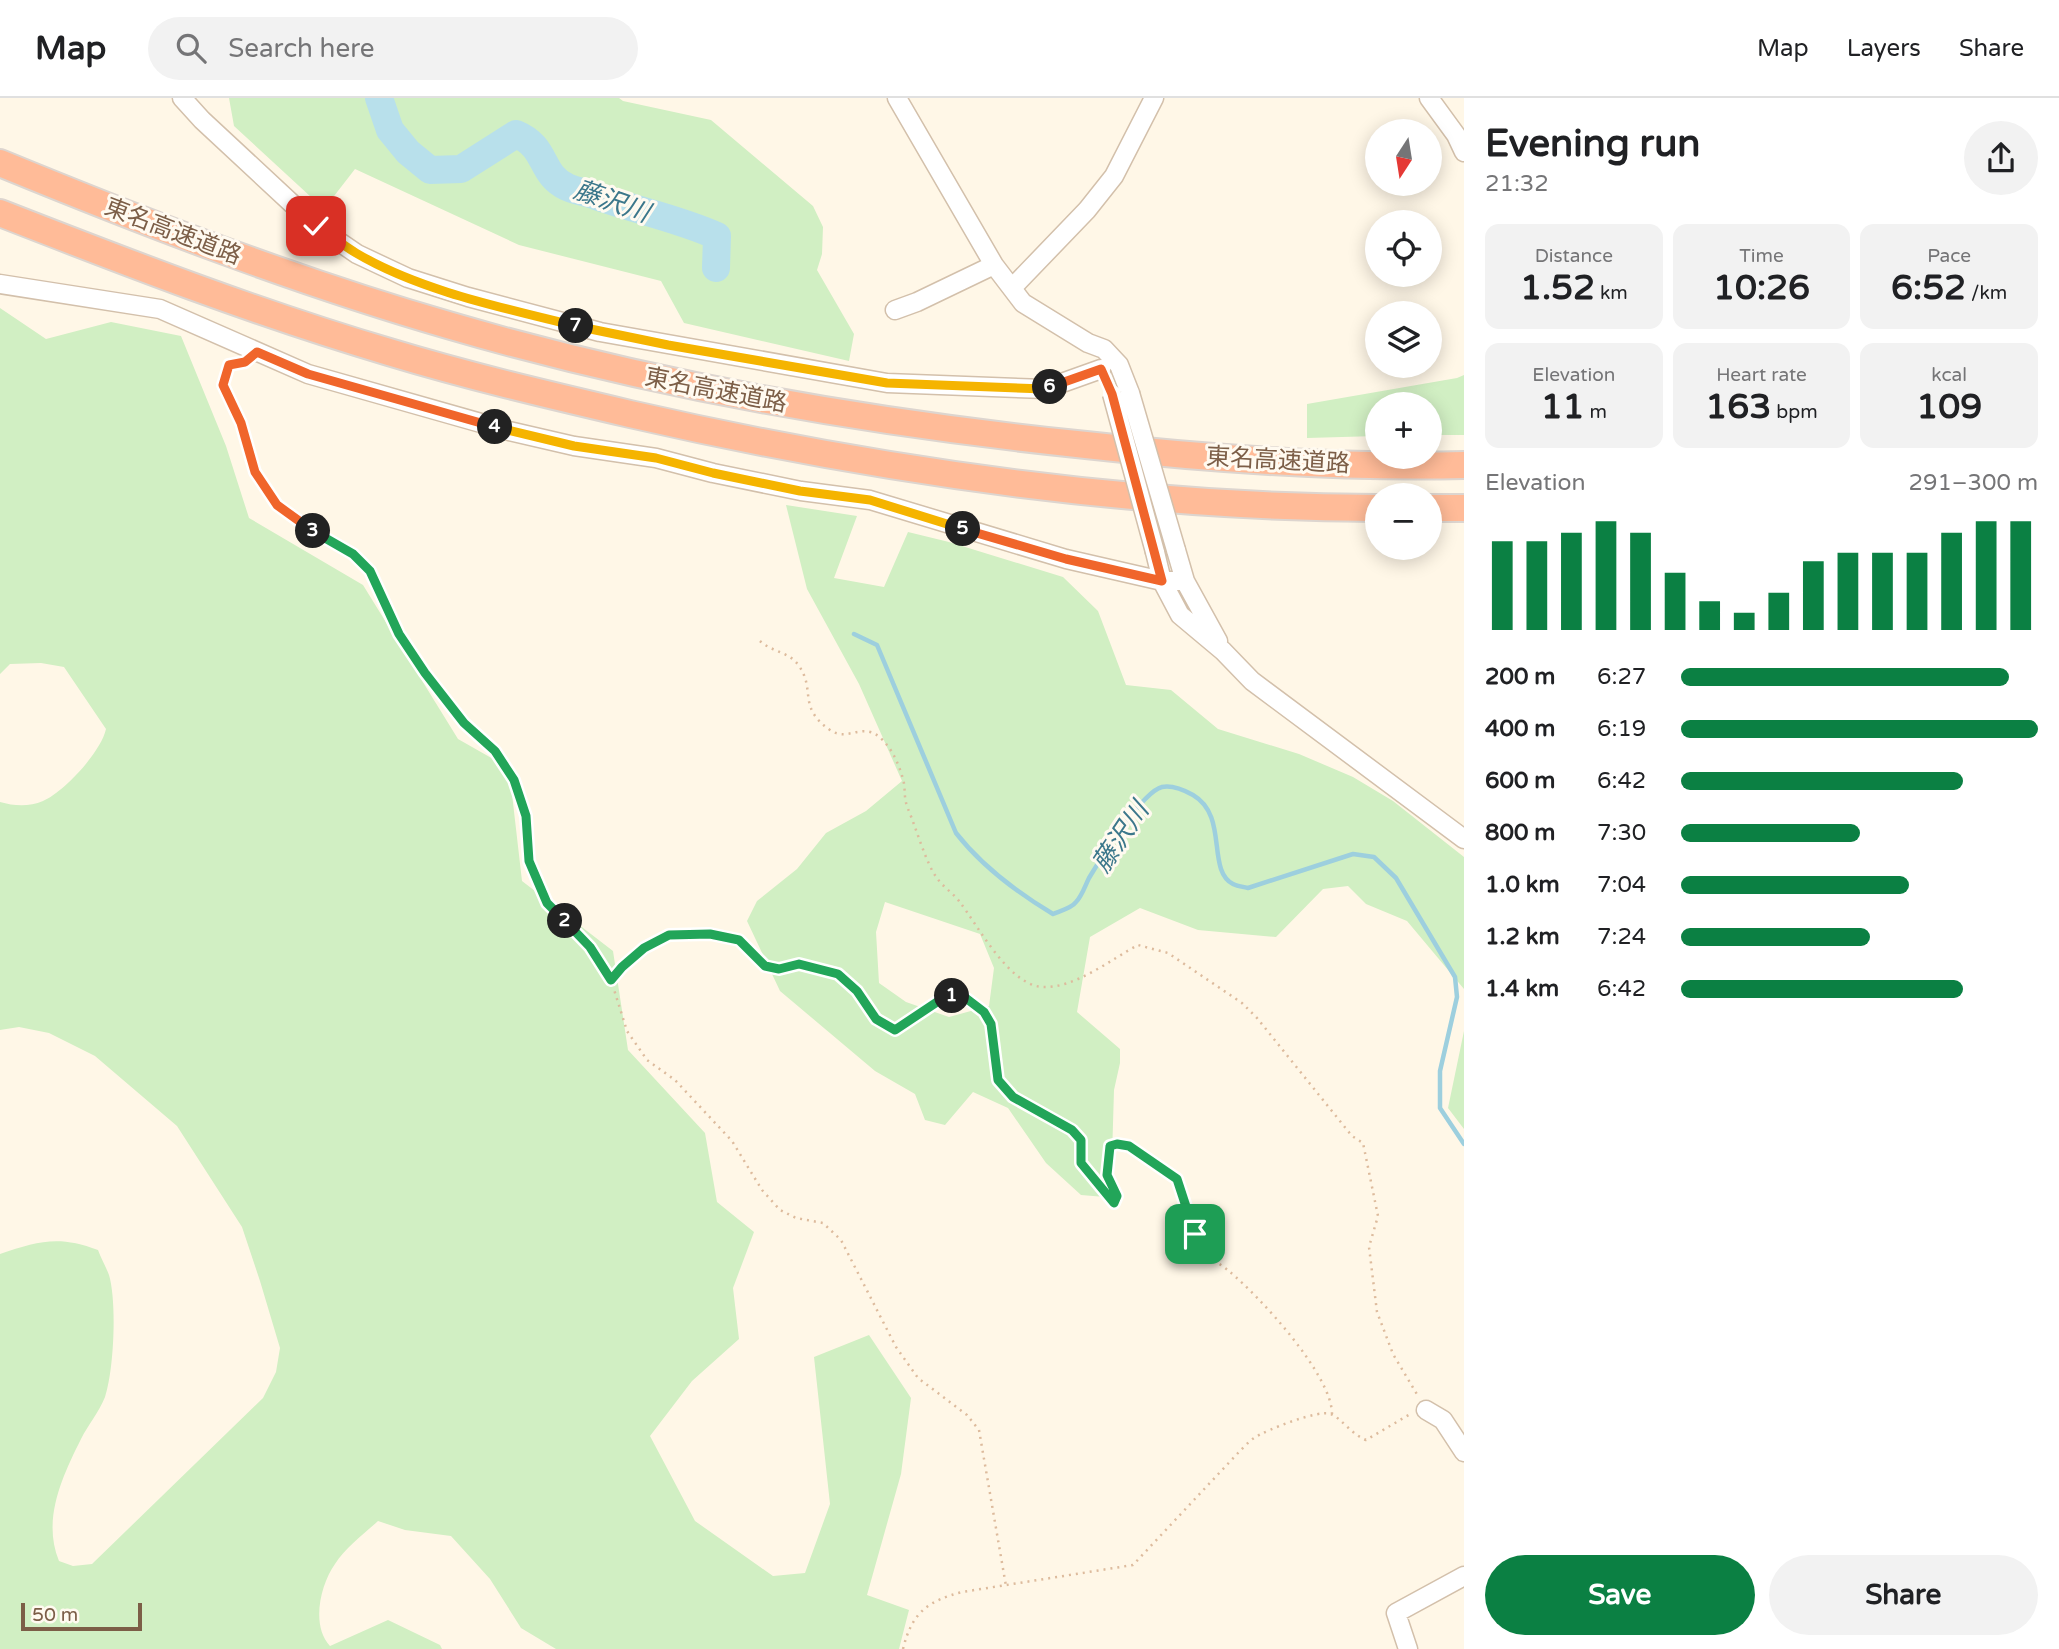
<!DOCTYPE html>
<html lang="en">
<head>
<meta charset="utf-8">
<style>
  body { margin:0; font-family:"Varela Round","Noto Sans JP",sans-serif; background:#f2f2f2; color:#202124; height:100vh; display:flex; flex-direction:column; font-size:26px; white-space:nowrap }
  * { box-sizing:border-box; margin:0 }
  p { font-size:23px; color:#757577 }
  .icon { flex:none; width:38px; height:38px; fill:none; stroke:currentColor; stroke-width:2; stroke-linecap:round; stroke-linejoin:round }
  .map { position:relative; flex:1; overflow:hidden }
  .drawer { display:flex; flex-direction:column; background:#fff; width:595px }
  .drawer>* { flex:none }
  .needle { width:46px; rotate:192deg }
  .tools { position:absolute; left:1365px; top:21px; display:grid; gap:14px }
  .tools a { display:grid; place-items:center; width:77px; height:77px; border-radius:50%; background:#fff; box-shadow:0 4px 18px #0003; font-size:35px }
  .scale { position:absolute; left:21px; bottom:18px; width:121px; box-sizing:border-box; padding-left:7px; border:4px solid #7c5e47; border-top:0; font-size:19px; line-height:24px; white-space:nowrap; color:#7c5e47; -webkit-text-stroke:5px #fffaf0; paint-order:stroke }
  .pin { position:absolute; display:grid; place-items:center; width:60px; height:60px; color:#fff; margin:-30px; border-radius:14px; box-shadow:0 4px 10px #0006 }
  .km { position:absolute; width:35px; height:35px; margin:-18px; border-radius:50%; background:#222; color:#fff; font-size:19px; line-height:35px; text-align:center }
  .round { display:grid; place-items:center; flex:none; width:74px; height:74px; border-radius:37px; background:#f2f2f2 }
  .headline { display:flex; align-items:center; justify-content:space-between; height:119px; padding:0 21px }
  h1 { font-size:38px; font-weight:700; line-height:52px }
  .stats { display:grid; grid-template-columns:repeat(3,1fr); gap:10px; height:119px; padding:7px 21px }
  .stats div { display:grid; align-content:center; border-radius:14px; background:#f2f2f2; text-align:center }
  .stats b { font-size:35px; font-weight:700 }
  .stats small { font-size:19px; font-weight:400 }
  .stats p { font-size:19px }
  .chart { height:196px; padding:14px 21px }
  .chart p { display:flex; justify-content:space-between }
  .chart svg { width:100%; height:126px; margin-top:7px; stroke:#0b8043; stroke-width:6 }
  .button { display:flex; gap:14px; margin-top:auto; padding:14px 21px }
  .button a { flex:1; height:80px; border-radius:42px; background:#0b8043; color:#fff; font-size:28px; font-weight:700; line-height:80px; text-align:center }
  .button a+a { background:#f2f2f2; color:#202124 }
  ul { padding:0 21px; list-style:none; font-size:23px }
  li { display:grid; grid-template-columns:112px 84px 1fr; align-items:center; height:52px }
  li i { height:18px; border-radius:9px; background:#0b8043 }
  header { display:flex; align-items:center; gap:42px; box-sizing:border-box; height:98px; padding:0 35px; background:#fff; border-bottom:2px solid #e0e0e0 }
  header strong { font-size:33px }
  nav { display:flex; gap:38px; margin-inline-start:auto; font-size:24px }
  .search { width:490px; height:63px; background:#f2f2f2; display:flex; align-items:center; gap:18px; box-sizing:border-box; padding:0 24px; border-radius:38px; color:#757577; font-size:26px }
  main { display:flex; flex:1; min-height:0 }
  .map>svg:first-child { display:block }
  .green { fill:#d1efc3; fill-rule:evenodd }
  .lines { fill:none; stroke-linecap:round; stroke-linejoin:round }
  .stream { stroke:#9dcfde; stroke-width:4.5 }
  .river { stroke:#b8e0eb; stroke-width:28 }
  .minor-casing { stroke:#d3c0ab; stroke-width:21 }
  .highway-casing { stroke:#ddd5cf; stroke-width:30 }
  .path { stroke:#ddbb9d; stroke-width:2.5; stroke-dasharray:2 5; stroke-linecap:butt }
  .minor { stroke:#fff; stroke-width:18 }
  .highway { stroke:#ffbb98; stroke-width:26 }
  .minor-bridge-casing { stroke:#d3c0ab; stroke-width:21; stroke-linecap:butt }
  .minor-bridge { stroke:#fff; stroke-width:18 }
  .split-1-casing { stroke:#fff; stroke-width:14 }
  .split-2-casing { stroke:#fff; stroke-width:14 }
  .split-3-casing { stroke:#fff; stroke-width:14 }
  .split-4-casing { stroke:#fff; stroke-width:14 }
  .split-5-casing { stroke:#fff; stroke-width:14 }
  .split-6-casing { stroke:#fff; stroke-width:14 }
  .split-7-casing { stroke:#fff; stroke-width:14 }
  .split-8-casing { stroke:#fff; stroke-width:14 }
  .split-1 { stroke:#22a559; stroke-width:9 }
  .split-2 { stroke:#22a559; stroke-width:9 }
  .split-3 { stroke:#22a559; stroke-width:9 }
  .split-4 { stroke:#f0652b; stroke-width:9 }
  .split-5 { stroke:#f5b400; stroke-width:9 }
  .split-6 { stroke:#f0652b; stroke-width:9 }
  .split-7 { stroke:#f5b400; stroke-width:9 }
  .split-8 { stroke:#f5b400; stroke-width:9 }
  .labels { text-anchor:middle; stroke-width:6; stroke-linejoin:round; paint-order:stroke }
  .street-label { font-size:24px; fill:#7c5e47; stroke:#fffaf0 }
  .water-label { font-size:26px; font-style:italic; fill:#3b778b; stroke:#fffaf0 }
</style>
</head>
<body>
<header>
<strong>Map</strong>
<div class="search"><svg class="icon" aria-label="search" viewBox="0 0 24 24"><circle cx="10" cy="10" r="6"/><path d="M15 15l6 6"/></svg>Search here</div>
<nav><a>Map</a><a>Layers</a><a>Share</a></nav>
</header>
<main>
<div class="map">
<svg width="1464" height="1551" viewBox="0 0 1464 1551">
  <rect width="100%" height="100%" fill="#fff7e7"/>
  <path class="green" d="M229 0H619L623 3 711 22 813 108 823 129 822 156 817 172 854 236 849 263 684 225 661 183 519 147 355 71 324 111 234 28Z
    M0 210 46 241 111 224 181 238 226 348 249 420 363 487 458 641 509 670 522 783 613 853 628 952 705 1035 717 1104 754 1134 733 1190 739 1241 692 1283 650 1338 695 1423 773 1478 805 1475 830 1406 814 1259 869 1237 911 1300 901 1376 867 1497 909 1512 899 1551H556L521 1530 490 1481 451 1438 405 1432 378 1423C364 1436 345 1450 335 1466 320 1487 311 1528 330 1548L388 1522 440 1547 442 1551H0V1156C38 1143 59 1137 98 1152 101 1160 106 1169 109 1177 117 1204 114 1272 105 1299 99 1314 88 1327 81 1341 62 1379 42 1422 59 1463L73 1468 92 1466 263 1300 276 1274 280 1250 260 1183 242 1129 177 1028 95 958 49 935 19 929 0 932V704C14 708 29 709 43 703 64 694 101 654 106 631L64 569 41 565 10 566 0 576Z
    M1464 277V337H1430V306H1377V338L1307 340V306L1457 280Z
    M786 407 857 418 834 480 884 489 908 434 949 444 1063 479 1098 513 1126 587 1171 592 1218 631 1299 656 1353 679 1393 703 1464 759V891L1407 823 1366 806 1348 788 1323 791 1276 839 1198 832 1140 810 1090 839 1077 914 1120 951V965L1114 992 1112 1059 1105 1099 1081 1097 1046 1065 1008 1010 973 994 945 1027 925 1022 915 996 875 973 780 893 747 823 757 803 797 771 826 735 866 713 902 683 859 586 807 491ZM885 804 980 836 994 870 989 908 949 919 906 904 879 885 876 834Z
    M1464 933V1031L1448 1010Z"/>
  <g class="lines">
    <path class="stream" d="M854 536 877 547 956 735C981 767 1018 795 1053 816 1060 813 1072 810 1076 804 1082 798 1085 788 1089 780 1100 761 1142 694 1162 689 1172 687 1184 692 1193 697 1229 718 1206 772 1233 786 1237 788 1244 789 1248 790L1353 756 1374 759 1396 780 1455 879 1457 899 1440 973V1010L1464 1046"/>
    <path class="river" d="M379 0 390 32 408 54 430 72 461 71 516 36C548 49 539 76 567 89 575 93 585 94 593 97 634 112 677 120 717 138L716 170"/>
    <g class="minor-casing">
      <path id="minor" d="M182 0 202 22 316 128 357 156 408 180 468 199 600 234 887 285 1045 291 1101 271
        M897 0 994 167 1023 205 1088 245 1104 251 1119 267 1130 295
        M1429 0 1456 37 1464 54
        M0 186 160 211 308 276 509 333 574 348 656 360 713 375 801 393 870 402 1066 461 1162 483H1185
        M1012 190 1087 112 1114 78 1154 0
        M895 212 917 204 994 167
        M1176 452 1185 483 1218 543
        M1155 454 1162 483 1180 517 1223 553 1252 583 1464 741
        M1426 1312 1443 1322 1464 1354
        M1408 1551 1396 1515 1464 1478"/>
    </g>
    <g class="highway-casing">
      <path id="highway" d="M0 65C146 125 296 183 448 227 656 288 871 325 1086 347 1211 361 1338 370 1464 367
        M0 115C128 165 257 215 389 254 468 278 549 297 630 316 875 372 1126 409 1377 410
        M1430 410H1464"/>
    </g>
    <path class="path" d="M240 265 229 267 223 287 232 310 241 325 255 374 277 407 310 432 353 456 370 473 399 536 425 575 464 625 495 653 514 682 526 718 529 763 547 805 590 849 611 882 627 933 647 962 675 982 732 1043 762 1092 780 1112 796 1120 823 1125 841 1142 896 1249 918 1280 967 1317 979 1332 1006 1488
      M760 543C772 554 790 554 799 568 816 592 797 609 830 632 850 646 865 618 887 647 894 655 900 670 903 681 906 692 903 698 908 711 916 729 926 766 937 780 943 789 953 795 959 803 979 829 1008 886 1042 889 1074 891 1110 862 1138 847L1168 855 1242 905 1257 920 1352 1038 1363 1045 1378 1118 1369 1149 1377 1214 1393 1256 1418 1298
      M611 882 622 869 644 850 669 837 710 836 739 842 765 868 779 871 799 866 838 876 857 893 876 921 895 931 940 902 954 898 967 901 984 913 991 927 998 982 1013 999 1072 1032 1081 1043V1065L1114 1105 1117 1098 1107 1077 1110 1048C1126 1042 1163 1068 1175 1079 1189 1093 1188 1137 1205 1154 1212 1162 1222 1167 1230 1174 1260 1199 1332 1277 1332 1316
      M903 1551C912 1514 928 1503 962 1494L1133 1467 1238 1355C1243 1350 1248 1344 1254 1340 1266 1332 1319 1311 1331 1316 1342 1321 1351 1336 1366 1342L1412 1315"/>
    <use href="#minor" class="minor"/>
    <use href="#highway" class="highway"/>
    <g class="minor-bridge-casing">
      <path id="minor-bridge" d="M1130 295 1176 452
        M1112 296 1155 454"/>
    </g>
    <use href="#minor-bridge" class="minor-bridge"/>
  </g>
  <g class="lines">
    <g class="split-1-casing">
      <path id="split-1" d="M952 898 967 901 984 914 991 926 998 982 1013 999 1072 1032 1081 1042V1065L1114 1105 1117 1098 1107 1077 1110 1048 1117 1046 1129 1048 1177 1081 1195 1136"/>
    </g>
    <g class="split-2-casing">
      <path id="split-2" d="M565 823 590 849 611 882 622 869 644 850 669 837 710 836 739 842 765 868 779 871 799 866 838 876 857 893 876 921 895 932 940 902 952 898"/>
    </g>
    <g class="split-3-casing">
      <path id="split-3" d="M313 433 353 456 370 473 399 536 425 575 464 625 495 653 514 682 526 718 529 763 547 805 565 823"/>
    </g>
    <g class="split-4-casing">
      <path id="split-4" d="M313 433 277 407 255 374 241 325 223 287 229 267 245 264 257 254 308 276 495 329"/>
    </g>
    <g class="split-5-casing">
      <path id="split-5" d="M495 329 574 348 656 360 713 375 800 393 870 402 963 431"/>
    </g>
    <g class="split-6-casing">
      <path id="split-6" d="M963 431 1066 461 1162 483 1112 296 1101 271 1050 289"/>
    </g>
    <g class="split-7-casing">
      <path id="split-7" d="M576 228 668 247 887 285 1045 291 1050 289"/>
    </g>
    <g class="split-8-casing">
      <path id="split-8" d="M316 128C330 137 343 147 356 155 420 193 504 210 576 228"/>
    </g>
    <use href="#split-1" class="split-1"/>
    <use href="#split-2" class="split-2"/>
    <use href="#split-3" class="split-3"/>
    <use href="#split-4" class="split-4"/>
    <use href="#split-5" class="split-5"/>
    <use href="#split-6" class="split-6"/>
    <use href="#split-7" class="split-7"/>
    <use href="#split-8" class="split-8"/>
  </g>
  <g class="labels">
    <g class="street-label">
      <text transform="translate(173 133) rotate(21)" y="8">東名高速道路</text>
      <text transform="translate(716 292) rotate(11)" y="8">東名高速道路</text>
      <text transform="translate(1278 362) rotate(3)" y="8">東名高速道路</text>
    </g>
    <g class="water-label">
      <text transform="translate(612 103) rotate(19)" y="9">藤沢川</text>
      <text transform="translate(1120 739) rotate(-56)" y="9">藤沢川</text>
    </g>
  </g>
</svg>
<div class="tools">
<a><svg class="needle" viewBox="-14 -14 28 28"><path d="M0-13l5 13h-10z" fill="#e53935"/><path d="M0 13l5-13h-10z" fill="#757577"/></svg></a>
<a><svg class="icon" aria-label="locate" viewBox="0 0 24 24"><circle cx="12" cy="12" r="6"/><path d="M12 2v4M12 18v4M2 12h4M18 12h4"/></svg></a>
<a><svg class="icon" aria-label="layers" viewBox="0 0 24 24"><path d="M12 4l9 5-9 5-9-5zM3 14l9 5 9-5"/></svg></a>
<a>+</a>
<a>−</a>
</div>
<div class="scale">50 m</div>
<div class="pin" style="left:1195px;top:1136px;background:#1e9e55"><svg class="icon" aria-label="arrive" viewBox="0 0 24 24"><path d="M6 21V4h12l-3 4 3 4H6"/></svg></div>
<div class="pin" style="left:316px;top:128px;background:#d93025"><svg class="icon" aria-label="check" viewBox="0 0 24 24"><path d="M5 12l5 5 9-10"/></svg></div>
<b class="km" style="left:952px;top:898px">1</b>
<b class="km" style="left:565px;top:823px">2</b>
<b class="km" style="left:313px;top:433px">3</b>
<b class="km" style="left:495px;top:329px">4</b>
<b class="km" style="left:963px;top:431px">5</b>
<b class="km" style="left:1050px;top:289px">6</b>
<b class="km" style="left:576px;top:228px">7</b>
</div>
<section class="drawer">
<div class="headline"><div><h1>Evening run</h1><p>21:32</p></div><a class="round"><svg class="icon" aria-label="share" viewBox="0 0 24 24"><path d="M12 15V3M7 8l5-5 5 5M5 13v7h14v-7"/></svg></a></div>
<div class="stats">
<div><p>Distance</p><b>1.52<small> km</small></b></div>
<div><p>Time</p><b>10:26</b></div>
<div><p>Pace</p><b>6:52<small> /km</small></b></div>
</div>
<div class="stats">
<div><p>Elevation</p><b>11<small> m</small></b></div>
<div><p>Heart rate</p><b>163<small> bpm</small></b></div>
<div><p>kcal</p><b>109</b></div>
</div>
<div class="chart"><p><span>Elevation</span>291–300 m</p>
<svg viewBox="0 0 160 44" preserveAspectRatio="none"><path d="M5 44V13M15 44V13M25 44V10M35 44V6M45 44V10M55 44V24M65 44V34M75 44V38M85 44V31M95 44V20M105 44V17M115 44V17M125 44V17M135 44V10M145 44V6M155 44V6"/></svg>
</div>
<ul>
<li><b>200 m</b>6:27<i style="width:92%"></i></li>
<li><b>400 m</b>6:19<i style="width:100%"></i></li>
<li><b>600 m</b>6:42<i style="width:79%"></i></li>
<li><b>800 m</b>7:30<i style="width:50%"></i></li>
<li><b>1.0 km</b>7:04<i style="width:64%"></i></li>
<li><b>1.2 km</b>7:24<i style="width:53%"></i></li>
<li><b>1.4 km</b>6:42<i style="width:79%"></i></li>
</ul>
<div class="button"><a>Save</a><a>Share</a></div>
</section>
</main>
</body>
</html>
